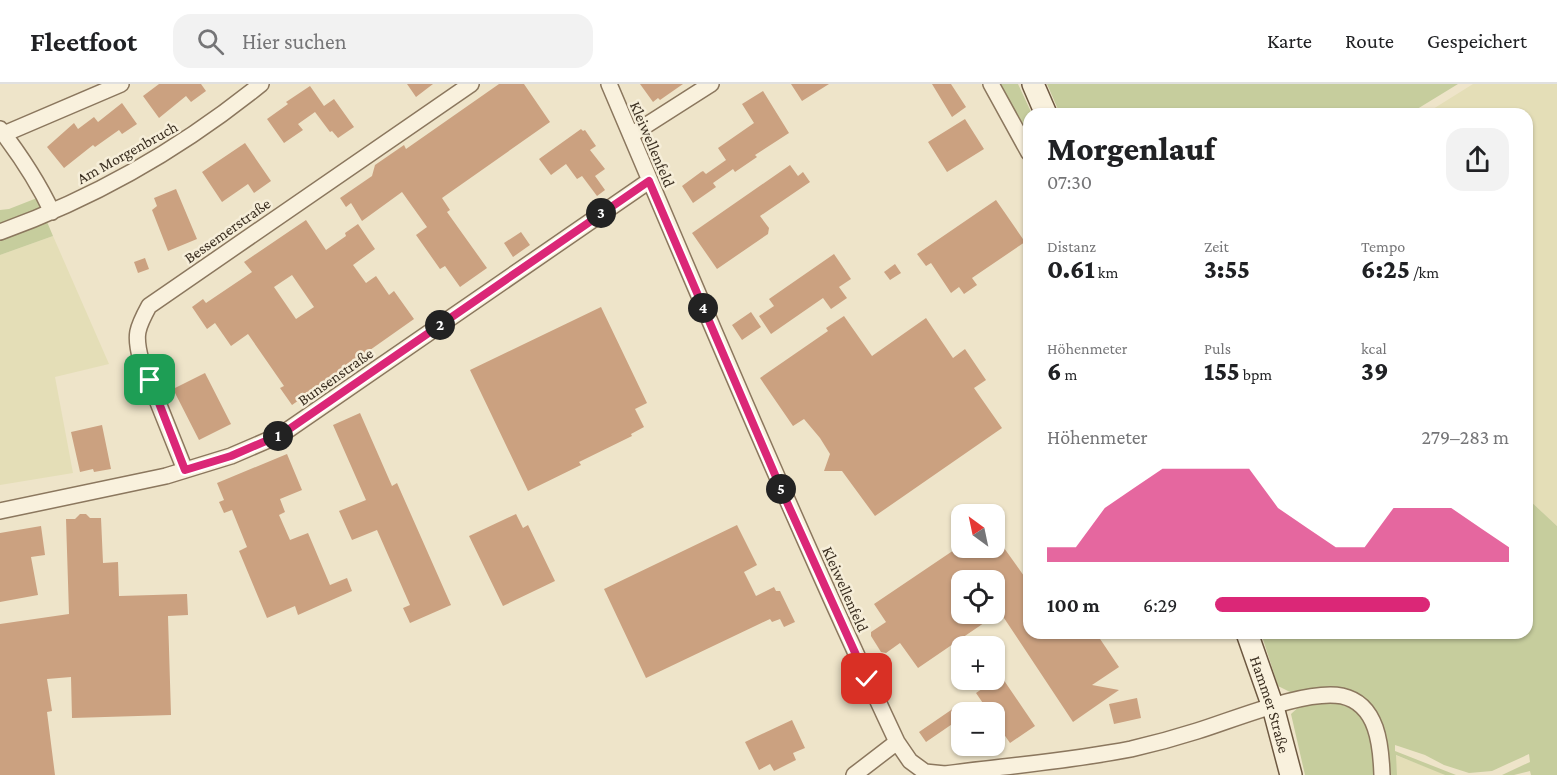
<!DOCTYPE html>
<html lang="de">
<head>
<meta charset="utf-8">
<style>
  body { margin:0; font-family:"Crimson Pro",serif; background:#f2f2f2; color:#202124; height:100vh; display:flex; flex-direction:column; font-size:22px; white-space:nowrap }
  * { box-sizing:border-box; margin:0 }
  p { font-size:20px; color:#757577 }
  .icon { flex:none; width:33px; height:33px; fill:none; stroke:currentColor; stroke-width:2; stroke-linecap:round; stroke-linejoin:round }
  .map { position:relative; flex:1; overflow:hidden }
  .side { position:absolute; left:1023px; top:24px; width:510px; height:531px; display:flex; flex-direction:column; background:#fff; border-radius:18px; box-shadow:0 2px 4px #0004 }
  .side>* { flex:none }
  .needle { width:39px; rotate:327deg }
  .tools { position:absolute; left:951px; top:420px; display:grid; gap:12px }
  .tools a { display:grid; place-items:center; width:54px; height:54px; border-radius:12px; background:#fff; box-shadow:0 2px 4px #0004; font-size:30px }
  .pin { position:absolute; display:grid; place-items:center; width:51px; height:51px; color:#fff; margin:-26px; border-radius:12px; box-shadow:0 3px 9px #0006 }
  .km { position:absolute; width:30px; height:30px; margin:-15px; border-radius:50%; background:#222; color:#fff; font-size:16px; line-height:30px; text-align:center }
  .round { display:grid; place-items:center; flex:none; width:63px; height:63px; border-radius:18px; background:#f2f2f2 }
  .headline { display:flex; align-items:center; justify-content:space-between; height:102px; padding:0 24px }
  h1 { font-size:33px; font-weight:800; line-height:45px }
  .metrics { display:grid; grid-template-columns:repeat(3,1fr); gap:9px; height:102px; padding:6px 24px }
  .metrics div { display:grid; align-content:center }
  .metrics b { font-size:26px; font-weight:800 }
  .metrics small { font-size:16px; font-weight:400 }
  .metrics p { font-size:16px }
  .chart { height:168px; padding:12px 24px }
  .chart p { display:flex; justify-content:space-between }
  .chart svg { width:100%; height:108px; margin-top:6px; fill:#db2777; opacity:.7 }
  ul { padding:0 24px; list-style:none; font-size:20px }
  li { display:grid; grid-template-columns:96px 72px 1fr; align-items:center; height:45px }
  li i { height:15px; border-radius:8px; background:#db2777 }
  header { display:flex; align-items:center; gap:36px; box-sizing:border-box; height:84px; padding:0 30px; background:#fff; border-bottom:2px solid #e0e0e0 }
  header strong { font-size:28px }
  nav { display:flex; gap:33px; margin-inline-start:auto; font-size:21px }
  .search { width:420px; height:54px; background:#f2f2f2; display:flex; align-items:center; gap:15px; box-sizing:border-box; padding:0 21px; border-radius:18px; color:#757577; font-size:22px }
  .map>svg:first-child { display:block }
  .farmland { fill:#e4deb7 }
  .green { fill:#c6cd9d }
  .building { fill:#cba180; fill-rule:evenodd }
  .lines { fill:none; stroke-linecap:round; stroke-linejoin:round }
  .minor-casing { stroke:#8b775e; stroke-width:18 }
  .secondary-casing { stroke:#6d5841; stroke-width:24 }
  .minor { stroke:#f9f1dd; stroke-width:15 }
  .secondary { stroke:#f9f1dd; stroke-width:21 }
  .route-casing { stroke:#fff; stroke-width:12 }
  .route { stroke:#db2777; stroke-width:8 }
  .labels { text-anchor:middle; stroke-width:5; stroke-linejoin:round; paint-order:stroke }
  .street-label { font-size:16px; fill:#3b2f21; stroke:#f6eed9 }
</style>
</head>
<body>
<header>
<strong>Fleetfoot</strong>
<div class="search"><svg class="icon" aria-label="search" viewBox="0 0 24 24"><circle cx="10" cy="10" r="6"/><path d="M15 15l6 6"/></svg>Hier suchen</div>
<nav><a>Karte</a><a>Route</a><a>Gespeichert</a></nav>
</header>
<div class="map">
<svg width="1557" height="691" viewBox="0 0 1557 691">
  <rect width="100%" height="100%" fill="#eee4c9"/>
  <path class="farmland" d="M1473 0H1557V442L1527 414V30H1425Z
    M53 152 109 280 55 293 73 389 0 401V171Z
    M1395 671 1437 687 1445 691H1397Z"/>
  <path class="green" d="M997 0H1018L1032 30H1029V58Z
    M1047 0H1458L1409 30H1060Z
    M37 114 53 152 0 171V126L9 125Z
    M1527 414 1557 442V691H1531L1530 687 1514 691H1502L1530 678 1529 670 1492 687 1469 689 1444 681 1425 671 1395 661V667L1456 691H1445L1396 671 1397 691H1388L1364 617 1311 606 1290 608 1278 602 1261 549H1527Z
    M1327 616C1373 628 1374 647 1376 691H1305L1291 630 1302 620Z"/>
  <path class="building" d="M159 0H201L206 7 191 18 186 12 159 34 143 12Z
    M407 0H433L416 13Z
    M499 0H524L550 38 442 114 450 126 447 128 487 184 460 203 445 182 440 185 416 151 427 143 402 108 362 137 351 119 346 123 340 114 372 92 375 81 404 61 406 65Z
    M640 0H683L660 16 658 14 653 18Z
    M791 0H829L802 17Z
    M932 0H951L966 23 952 33Z
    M310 2 324 22 334 15 354 43 338 54 332 47 330 48 315 28 298 40 303 46 284 59 267 35 288 20 286 18Z
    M763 7 789 49 755 71 757 73 735 88 733 85 713 99 716 103 693 119 682 102 701 88 703 87 706 90 726 76 718 64 754 39 742 20Z
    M122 19 137 40 122 50 119 46 95 63 93 61 64 84 47 63 74 39 78 45 94 33 98 38Z
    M965 35 984 65 947 88 928 58Z
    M581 45 583 47 585 46 596 62 590 66 605 85 595 92 605 106 597 112 582 92 577 95 566 80 551 91 539 75Z
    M245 59 271 97 254 109 248 100 222 118 202 88Z
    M790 81 798 92 803 88 810 98 760 132 769 144 768 150 717 185 692 149Z
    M176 105 197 155 168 167 152 126 157 122 154 114Z
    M996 116 1025 158 972 194 977 201 964 210 959 203 951 209 931 179 926 182 917 170Z
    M306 136 326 166 346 152 345 149 358 140 375 165 353 181 366 199 376 192 389 211 394 207 414 235 292 321 280 304 284 302 248 250 231 262 215 239 207 245 192 223 203 215 206 219 252 188 244 178ZM292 191 314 223 296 235 274 203Z
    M521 148 530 161 513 173 504 159Z
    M834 170 851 195 839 203 847 214 831 225 823 214 771 250 759 232 774 222 769 215Z
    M145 174 149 185 138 189 134 178Z
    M895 180 901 189 890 196 884 188Z
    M601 223 647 319 635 325 644 343 631 350 632 352 579 378 581 381 528 407 470 286Z
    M751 228 761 243 742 256 732 241Z
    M844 232 872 272 926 234 953 274 965 265 986 296 974 304 1002 344 875 432 842 387H824L830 370 820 354 804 335 793 342 760 294 828 247 826 244Z
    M205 289 231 340 199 356 173 305Z
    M360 329 392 402 397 399 451 521 410 539 403 524 410 521 377 446 352 456 339 427 366 416 333 341Z
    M102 341 111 385 94 388 93 385 80 388 71 348Z
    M287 370 302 406 280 415 285 428 279 431 290 456 308 449 330 501 347 494 352 507 298 531 295 522 267 534 239 467 247 463 232 426 224 429 219 418 224 416 217 399Z
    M80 430H86L90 434H101L103 479 118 478 119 512 187 510 188 531 168 532 171 631 72 634 71 593 47 595 52 627 47 628 55 691H0V540L69 530 66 435H75Z
    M516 430 523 444 528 441 555 497 503 522 469 452Z
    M737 441 757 481 744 488 756 512 774 503 776 507H780L795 538 784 543 780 535 772 538 770 535 646 594 604 505Z
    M41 442 45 471 31 473 38 511 0 518V449Z
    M994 450 1029 499V549H1096L1119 583 1092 601 1119 606 1073 638 1000 528 918 584 900 559 886 569 881 568 871 552V548L886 538 874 520 957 464H994ZM962 496H994V530H962Z
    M1001 592 1035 642 1010 659 994 636V628H989L976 609Z
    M1137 614 1141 634 1114 640 1109 620Z
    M954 624 961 634 926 658 919 648Z
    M792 636 805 664 793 669 796 676 774 687 770 680 759 686 745 658Z"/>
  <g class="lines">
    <g class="minor-casing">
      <path id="minor" d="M609 0C703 221 795 441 897 658L910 677 925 688 945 690C1007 682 1070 677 1131 665 1153 660 1175 654 1197 647 1233 636 1306 605 1342 612 1378 620 1381 662 1382 691
        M991 0 1029 69
        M0 45C20 71 38 98 52 128
        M4 50 121 0
        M631 51 711 0
        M0 148C95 114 182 64 261 0
        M185 386 141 276C134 251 137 244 149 222L471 0
        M0 427 166 392 231 372 282 350 649 97
        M854 691 897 658"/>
    </g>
    <g class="secondary-casing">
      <g id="secondary">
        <path d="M1033 0 1046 30"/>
        <path id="s1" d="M1247 549 1273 623 1291 691"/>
      </g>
    </g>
    <use href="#minor" class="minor"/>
    <use href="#secondary" class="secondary"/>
  </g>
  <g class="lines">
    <g class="route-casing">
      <path id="route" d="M150 296 185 386 231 372 282 350 649 97 785 414 867 595"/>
    </g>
    <use href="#route" class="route"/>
  </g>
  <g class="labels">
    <g class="street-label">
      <text transform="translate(653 60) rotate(67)" y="6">Kleiwellenfeld</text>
      <text transform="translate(127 68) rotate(-29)" y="6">Am Morgenbruch</text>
      <text transform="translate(227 146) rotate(-35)" y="6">Bessemerstraße</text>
      <text transform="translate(335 292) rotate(-35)" y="6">Bunsenstraße</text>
      <text transform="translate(846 505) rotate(66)" y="6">Kleiwellenfeld</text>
      <text dy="6" stroke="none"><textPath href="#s1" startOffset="75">Hammer Straße</textPath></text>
    </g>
  </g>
</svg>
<div class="tools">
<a><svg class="needle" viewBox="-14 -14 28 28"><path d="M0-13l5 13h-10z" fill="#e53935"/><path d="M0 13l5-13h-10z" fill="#757577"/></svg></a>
<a><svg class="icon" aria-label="locate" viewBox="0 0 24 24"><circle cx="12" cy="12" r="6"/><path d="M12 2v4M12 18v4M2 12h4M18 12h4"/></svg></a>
<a>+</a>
<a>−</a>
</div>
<div class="pin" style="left:150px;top:296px;background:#1e9e55"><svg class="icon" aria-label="arrive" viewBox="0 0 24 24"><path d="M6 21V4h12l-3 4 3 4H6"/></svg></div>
<div class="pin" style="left:867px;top:595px;background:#d93025"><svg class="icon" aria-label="check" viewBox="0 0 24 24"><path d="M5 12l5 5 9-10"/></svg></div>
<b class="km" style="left:278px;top:352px">1</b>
<b class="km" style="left:440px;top:241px">2</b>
<b class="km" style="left:601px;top:129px">3</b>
<b class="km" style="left:703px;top:224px">4</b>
<b class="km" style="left:781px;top:405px">5</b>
<section class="side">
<div class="headline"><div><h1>Morgenlauf</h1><p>07:30</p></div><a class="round"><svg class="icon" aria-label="share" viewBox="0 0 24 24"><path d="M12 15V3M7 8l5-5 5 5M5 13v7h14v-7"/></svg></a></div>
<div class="metrics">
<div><p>Distanz</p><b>0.61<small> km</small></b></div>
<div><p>Zeit</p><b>3:55</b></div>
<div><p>Tempo</p><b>6:25<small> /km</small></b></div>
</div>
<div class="metrics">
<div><p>Höhenmeter</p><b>6<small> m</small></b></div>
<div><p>Puls</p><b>155<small> bpm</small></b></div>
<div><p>kcal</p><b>39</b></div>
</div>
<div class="chart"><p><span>Höhenmeter</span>279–283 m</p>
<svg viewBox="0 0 160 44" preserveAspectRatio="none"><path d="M0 44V38L10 38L20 22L30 14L40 6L50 6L60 6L70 6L80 22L90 30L100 38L110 38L120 22L130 22L140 22L150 30L160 38V44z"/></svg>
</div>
<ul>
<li><b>100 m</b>6:29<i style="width:73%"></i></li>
</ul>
</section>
</div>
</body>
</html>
